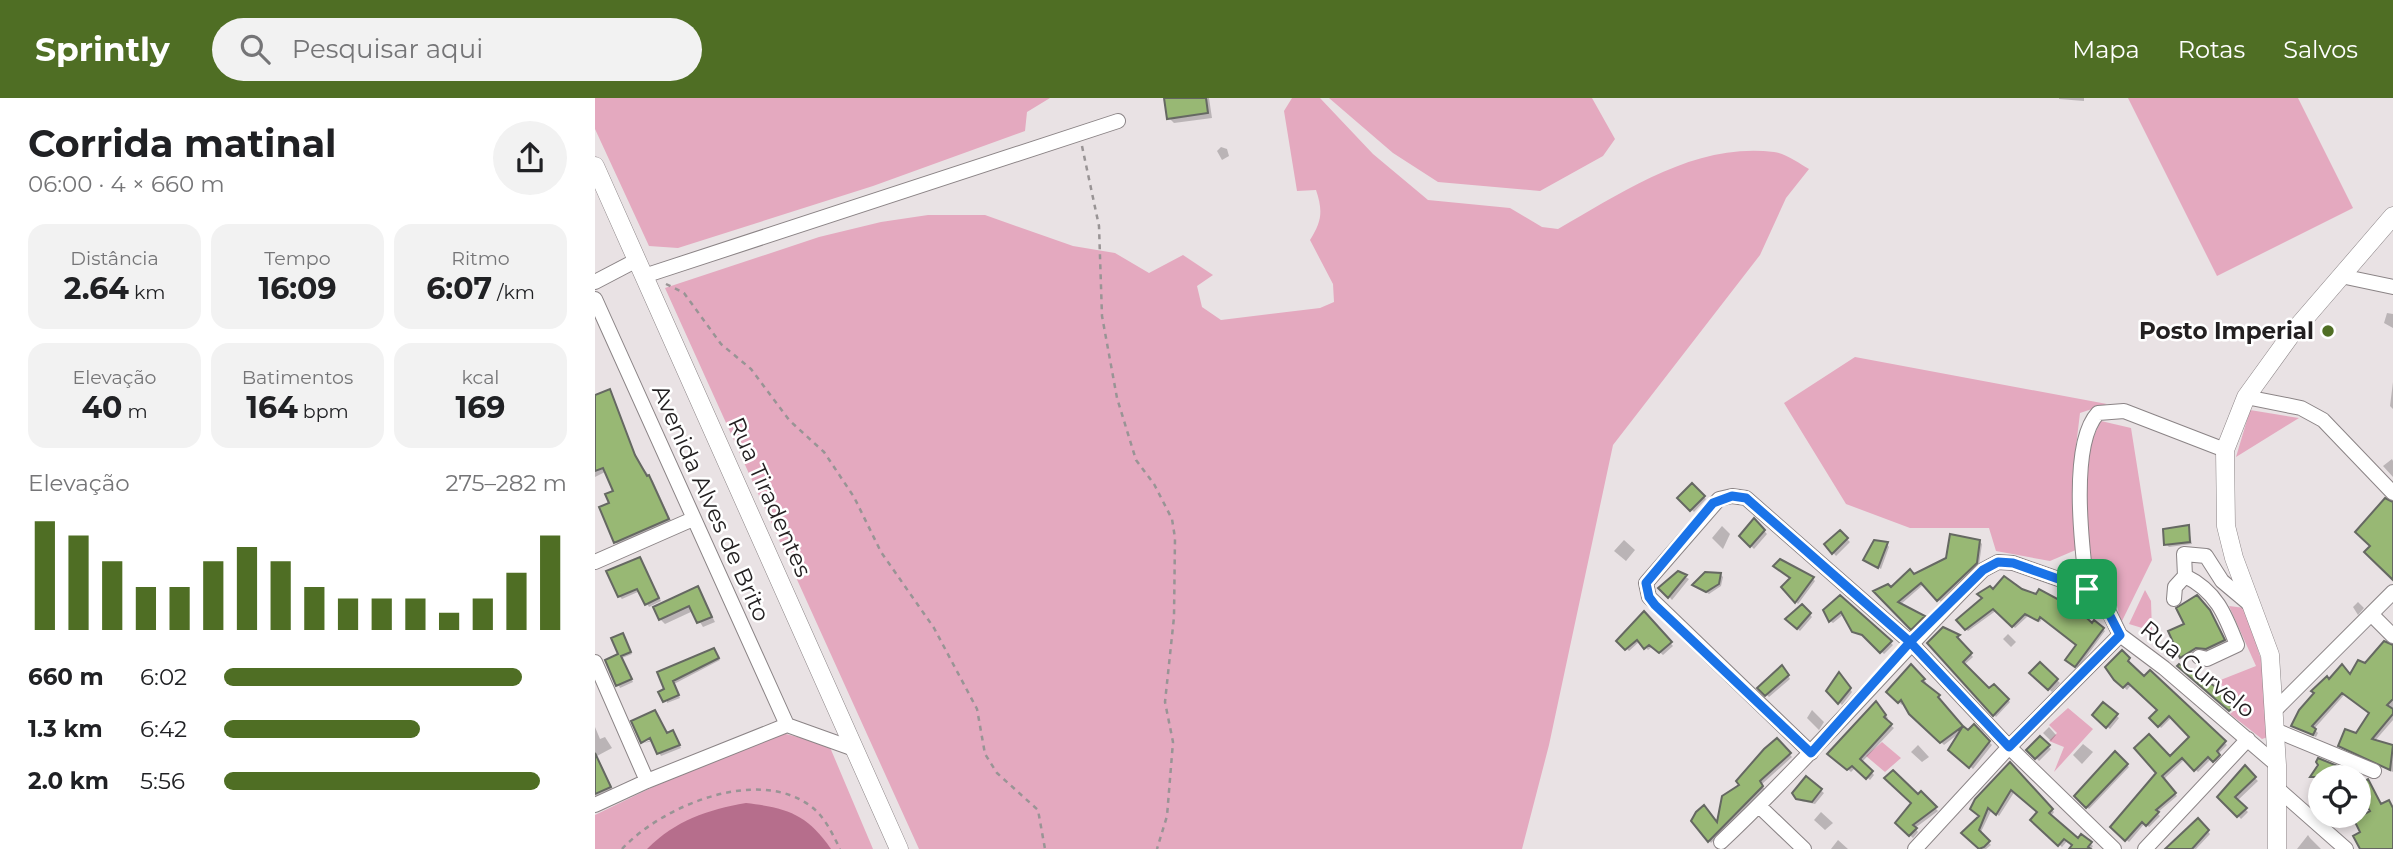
<!DOCTYPE html>
<html lang="pt">
<head>
<meta charset="utf-8">
<style>
  body { margin:0; font-family:Montserrat,sans-serif; background:#f2f2f2; color:#202124; height:100vh; display:flex; flex-direction:column; font-size:26px; white-space:nowrap }
  * { box-sizing:border-box; margin:0 }
  p { font-size:23px; color:#757577 }
  .icon { flex:none; width:38px; height:38px; fill:none; stroke:currentColor; stroke-width:2; stroke-linecap:round; stroke-linejoin:round }
  .map { position:relative; flex:1; overflow:hidden }
  .details { display:flex; flex-direction:column; background:#fff; width:595px }
  .details>* { flex:none }
  .controls { position:absolute; left:1713px; top:667px; display:grid; gap:14px }
  .controls a { display:grid; place-items:center; width:63px; height:63px; border-radius:50%; background:#fff; box-shadow:0 4px 10px #0003; font-size:35px }
  .pin { position:absolute; display:grid; place-items:center; width:60px; height:60px; color:#fff; margin:-30px; border-radius:14px; box-shadow:0 4px 10px #0006 }
  .round { display:grid; place-items:center; flex:none; width:74px; height:74px; border-radius:37px; background:#f2f2f2 }
  .overview { display:flex; align-items:center; justify-content:space-between; height:119px; padding:0 28px }
  h1 { font-size:38px; font-weight:700; line-height:52px }
  .figures { display:grid; grid-template-columns:repeat(3,1fr); gap:10px; height:119px; padding:7px 28px }
  .figures div { display:grid; align-content:center; border-radius:18px; background:#f2f2f2; text-align:center }
  .figures b { font-size:30px; font-weight:700 }
  .figures small { font-size:19px; font-weight:400 }
  .figures p { font-size:19px }
  .chart { height:196px; padding:14px 28px }
  .chart p { display:flex; justify-content:space-between }
  .chart svg { width:100%; height:126px; margin-top:7px; stroke:#4f6e24; stroke-width:6 }
  ul { padding:0 28px; list-style:none; font-size:23px }
  li { display:grid; grid-template-columns:112px 84px 1fr; align-items:center; height:52px }
  li i { height:18px; border-radius:9px; background:#4f6e24 }
  header { display:flex; align-items:center; gap:42px; box-sizing:border-box; height:98px; padding:0 35px; background:#4f6e24; color:#fff }
  header strong { font-size:33px }
  nav { display:flex; gap:38px; margin-inline-start:auto; font-size:24px }
  .search { width:490px; height:63px; background:#f2f2f2; display:flex; align-items:center; gap:18px; box-sizing:border-box; padding:0 24px; border-radius:38px; color:#757577; font-size:26px }
  main { display:flex; flex:1; min-height:0 }
  .map>svg:first-child { display:block }
  .green { fill:#e4a9bf }
  .water { fill:#b66e8c }
  .shadow { fill:#0003 }
  .building { fill:#98b874; stroke:#656862; stroke-width:2 }
  .lines { fill:none; stroke-linecap:round; stroke-linejoin:round }
  .minor-casing { stroke:#8b8486; stroke-width:16 }
  .major-casing { stroke:#8b8486; stroke-width:19 }
  .path { stroke:#999495; stroke-width:2.5; stroke-dasharray:5 5; stroke-linecap:butt }
  .minor { stroke:#fff; stroke-width:14 }
  .major { stroke:#fff; stroke-width:18 }
  .route-casing { stroke:#fff; stroke-width:14 }
  .route { stroke:#1a73e8; stroke-width:9 }
  .poi-dot { fill:#4f6e24; stroke:#fff; stroke-width:2.5 }
  .labels { text-anchor:middle; stroke-width:5; stroke-linejoin:round; paint-order:stroke }
  .poi-label { font-size:23px; font-weight:bold; fill:#232021; stroke:#fff; text-anchor:end }
  .street-label { font-size:23px; fill:#232021; stroke:#fff }
</style>
</head>
<body>
<header>
<strong>Sprintly</strong>
<div class="search"><svg class="icon" aria-label="search" viewBox="0 0 24 24"><circle cx="10" cy="10" r="6"/><path d="M15 15l6 6"/></svg>Pesquisar aqui</div>
<nav><a>Mapa</a><a>Rotas</a><a>Salvos</a></nav>
</header>
<main>
<section class="details">
<div class="overview"><div><h1>Corrida matinal</h1><p>06:00 · 4 × 660 m</p></div><a class="round"><svg class="icon" aria-label="share" viewBox="0 0 24 24"><path d="M12 15V3M7 8l5-5 5 5M5 13v7h14v-7"/></svg></a></div>
<div class="figures">
<div><p>Distância</p><b>2.64<small> km</small></b></div>
<div><p>Tempo</p><b>16:09</b></div>
<div><p>Ritmo</p><b>6:07<small> /km</small></b></div>
</div>
<div class="figures">
<div><p>Elevação</p><b>40<small> m</small></b></div>
<div><p>Batimentos</p><b>164<small> bpm</small></b></div>
<div><p>kcal</p><b>169</b></div>
</div>
<div class="chart"><p><span>Elevação</span>275–282 m</p>
<svg viewBox="0 0 160 44" preserveAspectRatio="none"><path d="M5 44V6M15 44V11M25 44V20M35 44V29M45 44V29M55 44V20M65 44V15M75 44V20M85 44V29M95 44V33M105 44V33M115 44V33M125 44V38M135 44V33M145 44V24M155 44V11"/></svg>
</div>
<ul>
<li><b>660 m</b>6:02<i style="width:87%"></i></li>
<li><b>1.3 km</b>6:42<i style="width:57%"></i></li>
<li><b>2.0 km</b>5:56<i style="width:92%"></i></li>
</ul>
</section>
<div class="map">
<svg width="1798" height="751" viewBox="0 0 1798 751">
  <rect width="100%" height="100%" fill="#e9e2e4"/>
  <path class="green" d="M0 0H455L432 14 430 33 278 88 83 150 54 148 0 31Z
    M697 0H725L778 56 833 102 915 110 947 129 963 131C1028 94 1100 44 1179 54 1190 55 1204 65 1214 71L1191 100 1165 157 1018 347 954 647 927 751H324L70 190 224 139 286 124 333 117H390L478 148 520 155 554 175 588 157 618 177 602 188 607 209 626 222 725 210 739 204 738 186 715 142C727 123 728 113 721 92L702 93 689 13Z
    M734 0H997L1020 41 1008 58 945 93 843 84 798 55Z
    M1533 0H1703L1758 110 1622 178Z
    M1260 259 1512 306 1485 315 1477 382 1483 451 1455 463 1401 453 1394 430H1315L1251 406 1189 305Z
    M1655 312 1704 320 1641 359Z
    M1506 323 1536 330 1557 462 1526 525 1522 508 1496 491C1490 435 1478 374 1506 323Z
    M1550 492 1556 503 1557 533 1534 526Z
    M1634 508 1650 510 1669 571 1673 639 1667 641 1635 616 1645 608 1623 583 1661 568Z
    M1473 610 1498 631 1459 674 1469 649 1454 643 1462 635 1454 627Z
    M187 635 234 647 278 751H0V717L99 669Z
    M1287 644 1306 660 1290 674 1271 658Z"/>
  <path class="water" d="M151 705C192 710 212 716 236 751H52C81 722 112 712 151 705Z"/>
  <path class="shadow" d="M573 0H614L617 20 579 25 574 20Z
    M1489 0V3L1464 1V0Z
    M626 49 632 51 634 58 627 62 622 53Z
    M1792 215 1798 216V230L1789 225Z
    M1798 284V311L1795 308Z
    M15 293 43 363 58 383 77 425 24 448 20 444 21 393 12 373 0 379V299Z
    M1797 361 1798 363V379L1788 368Z
    M1097 387 1111 401 1099 414 1085 400Z
    M1159 422 1172 436 1159 451 1146 438Z
    M1127 428 1135 436 1128 451 1117 440Z
    M1593 429 1597 446 1574 449 1571 446Z
    M1245 434 1255 444 1241 458 1231 446Z
    M1029 442 1040 452 1031 463 1019 453Z
    M1385 444 1387 446 1384 467 1346 504 1329 486 1305 507 1330 521 1319 533 1281 494 1296 491Z
    M1292 446 1294 449 1286 471 1270 462Z
    M45 461 66 503 54 509 45 493 27 501 24 498Z
    M1083 475 1094 481 1077 502 1066 490Z
    M1126 477 1128 479 1126 488 1114 496 1102 489Z
    M1218 481 1220 483 1203 506 1188 489Z
    M103 491 120 524 108 529 98 513 70 526 65 521Z
    M1426 493 1497 528 1500 525 1510 533 1483 570 1472 562 1483 547 1448 519 1445 524 1433 518 1420 530 1402 512 1373 533 1363 523 1398 494Z
    M1245 499 1298 547 1289 556 1272 540 1258 533 1249 516 1238 525 1235 523Z
    M1602 499 1619 519 1633 547 1616 555 1606 554 1591 563 1587 559 1591 527Z
    M1763 504 1769 510 1763 517 1758 509Z
    M1207 508 1217 519 1205 533 1192 521Z
    M1049 516 1078 548 1068 557 1058 548 1053 552 1045 543 1034 553 1024 543Z
    M1348 531 1364 538V542L1378 559 1369 567 1394 592 1399 588 1415 604 1401 619 1334 545Z
    M1413 536 1421 544 1416 549 1408 541Z
    M27 537 37 556 27 560 38 584 25 590 12 563 25 557Z
    M1798 550V622L1779 644 1798 649V674L1793 672 1762 637 1775 616 1750 596 1719 631 1723 635 1721 639 1698 628 1735 583 1755 579Z
    M121 554 125 562 79 586 85 600 72 605V592L65 575Z
    M1527 554 1549 581 1555 575 1632 647 1623 656 1626 660 1622 665 1617 660 1603 674 1590 661 1568 682 1582 698 1562 715 1565 718 1554 729 1550 725 1534 744 1517 729 1596 639 1577 619 1566 630 1557 620 1565 612 1537 586 1532 592 1520 581Z
    M1445 566 1465 585 1457 594 1437 574Z
    M1316 568 1331 584 1329 587 1346 601 1344 603 1354 617 1373 635 1379 629 1397 647 1378 671 1356 652 1367 633 1349 647 1316 615 1309 604 1307 607 1293 594Z
    M1190 572 1195 581 1174 599 1165 590Z
    M1246 579 1257 594 1247 607 1233 593Z
    M1508 606 1524 620 1515 631 1499 617Z
    M1284 608 1293 620 1290 623 1299 630 1267 664 1279 677 1275 682 1261 669 1256 674 1235 655Z
    M1217 612 1229 624 1224 632 1212 620Z
    M60 614 72 637 78 634 86 650 66 658 58 643 49 645 64 638Z
    M0 629 5 641 10 639 17 650 2 658 18 693 0 700Z
    M1454 629 1461 637 1456 643 1448 635Z
    M1445 640 1456 651 1444 663 1434 652Z
    M1182 643 1197 659 1166 687 1170 691 1116 745 1098 723 1123 728 1147 687Z
    M1488 646 1498 654 1487 666 1478 657Z
    M1323 647 1334 659 1327 664 1316 654Z
    M1520 655 1534 669 1494 711 1481 698Z
    M1415 666 1459 714 1456 718 1483 742 1487 738 1498 748 1496 751H1484L1473 742 1467 749 1437 722 1444 714 1420 693 1404 718 1397 711 1385 736 1396 747 1391 751H1386L1368 735 1386 718Z
    M1650 670 1663 683 1642 703 1653 714 1646 721 1625 698Z
    M1211 681 1229 695 1220 706 1206 703 1199 695Z
    M1326 696 1343 713 1320 730 1323 734 1318 740 1302 725Z
    M1226 714 1238 725 1230 732 1219 722Z
    M1603 722 1615 736 1601 751H1570Z
    M1713 737 1715 740 1726 751H1702Z
    M1243 742 1253 751H1236Z"/>
  <path class="building" d="M569 0H611L613 15 572 21Z
    M15 291 40 357 52 378 54 377 74 421 19 445 4 409 14 405 10 396 18 393 8 370 0 373V297Z
    M1097 385 1110 398 1095 413 1082 400Z
    M1790 400 1798 404V482L1769 454 1775 448 1760 434Z
    M1159 420 1170 432 1155 449 1144 438Z
    M1594 427 1595 444 1569 447 1568 431Z
    M1245 432 1253 440 1237 456 1229 446Z
    M1355 436 1385 442 1382 465 1342 503 1326 485 1303 504 1330 518 1316 532 1278 493 1293 486 1296 489 1315 471 1319 476 1351 460Z
    M1279 442 1293 444 1283 470 1268 462Z
    M45 459 64 500 50 507 42 491 23 499 11 473Z
    M1185 461 1219 479 1200 505 1186 489 1195 480 1178 468Z
    M1083 473 1092 477 1073 500 1063 490Z
    M1110 474 1126 475 1124 486 1111 494 1097 487Z
    M1409 478 1427 491 1441 496 1444 491 1466 503 1470 499 1497 525 1499 522 1509 530 1480 569 1470 562 1481 547 1445 519 1443 523 1430 516 1417 529 1398 511 1370 532 1361 522 1387 500 1382 496 1395 488 1398 491Z
    M103 488 117 519 102 525 94 508 64 522 58 509Z
    M1245 497 1297 543 1285 555 1267 537 1257 534 1246 514 1234 524 1228 512Z
    M1602 497 1615 512 1630 542 1611 551 1601 550 1585 560 1573 533 1589 526 1581 510Z
    M1207 506 1216 515 1202 531 1190 521Z
    M1049 513 1077 544 1064 555 1054 547 1049 551 1042 542 1030 552 1021 543Z
    M1348 529 1365 537 1362 539 1377 555 1368 564 1394 590 1399 586 1414 601 1398 618 1332 545Z
    M28 535 36 554 26 558 37 581 21 588 10 562 23 556 16 540Z
    M1789 543 1798 547V601L1792 607 1798 611V616L1777 641 1798 647 1795 672 1743 648 1750 631 1761 635 1774 615 1747 595 1717 628 1721 631 1718 637 1696 628 1704 612 1719 595 1716 593 1732 578 1734 581 1747 566 1755 576 1763 562 1770 565Z
    M119 550 124 560 78 583 84 597 68 604 63 594 69 591 62 574Z
    M1527 552 1535 560 1533 563 1549 578 1555 572 1631 643 1622 653 1625 657 1618 664 1613 659 1599 673 1587 660 1567 678 1581 695 1561 712 1564 714 1551 728 1547 724 1530 743 1515 729 1561 675 1539 650 1554 636 1575 658 1594 639 1574 618 1563 629 1554 620 1562 612 1533 585 1528 590 1519 582 1510 569Z
    M1445 564 1463 581 1453 592 1434 575Z
    M1316 566 1330 581 1327 583 1345 597 1343 599 1368 628 1345 645 1314 616 1306 602 1303 605 1291 594Z
    M1584 566 1629 594 1641 607 1634 613 1582 568Z
    M1187 567 1194 577 1170 598 1162 590Z
    M1244 574 1256 590 1243 606 1231 593Z
    M1281 603 1291 617 1289 619 1297 626 1265 661 1278 673 1271 681 1257 668 1252 672 1232 656Z
    M1508 604 1523 616 1511 630 1497 617Z
    M60 612 72 635 78 632 85 647 62 656 55 640 46 645 36 623Z
    M1379 626 1395 643 1374 670 1353 652 1368 628 1373 632Z
    M1445 638 1455 647 1440 661 1431 652Z
    M1182 640 1196 655 1165 683 1168 688 1113 744 1096 723 1101 714 1109 707 1122 724 1127 698 1144 687 1141 683 1169 651Z
    M1520 653 1533 666 1491 710 1479 698Z
    M0 655 16 689 0 696Z
    M1723 660 1757 674V679H1715L1723 667 1721 664Z
    M1415 664 1458 711 1454 715 1483 740 1486 736 1497 744 1493 749 1496 751H1474L1477 747 1469 741 1463 748 1435 722 1442 714 1416 692 1401 717 1393 710 1384 732 1395 743 1389 749 1384 751 1366 735 1384 718 1375 711 1380 701Z
    M1650 667 1661 679 1640 699 1652 710 1642 719 1622 699Z
    M1298 672 1323 696 1326 693 1342 709 1318 727 1322 730 1314 738 1300 725 1316 705 1289 680Z
    M1211 678 1227 691 1217 704 1201 701 1197 695Z
    M1773 681 1786 706 1794 702 1798 710V751H1765L1758 738 1765 734 1759 722 1775 713 1764 694V686Z
    M1603 720 1614 732 1597 751H1570Z"/>
  <g class="lines">
    <g class="minor-casing">
      <path id="minor" d="M49 178 523 23
        M1746 178 1798 189
        M0 184 42 162
        M0 201 192 627
        M1651 299 1706 310 1728 322 1798 395
        M0 464 98 421
        M1590 478C1621 493 1630 516 1642 547L1612 561 1604 559
        M1492 491C1487 450 1474 346 1503 315L1529 313 1630 352
        M1579 501 1580 489 1590 478 1589 456 1611 458 1627 483 1658 509
        M1776 516 1798 538
        M0 564 52 683
        M1679 613 1798 494
        M1680 632 1779 673
        M1216 655 1054 499 1051 485 1124 401 1137 398 1151 400 1315 544 1414 649 1519 751
        M1683 691 1751 751
        M0 707 52 683 192 627 259 651
        M1164 708 1209 751
        M1126 744C1218 657 1299 561 1388 472L1403 464 1418 465 1492 491 1512 510 1525 537 1569 570 1682 667
        M1320 751 1414 649 1525 537
        M1550 751 1653 641"/>
    </g>
    <g class="major-casing">
      <path id="major" d="M0 68 304 751
        M1682 751V667L1675 557 1639 460 1631 428 1630 352 1651 299 1698 234 1798 118"/>
    </g>
    <path class="path" d="M487 48 504 128 507 218 522 300 541 362 559 386 577 421 580 440 579 519 570 604 578 644 572 718 562 751
      M71 186 89 195 126 246 156 271 194 322 229 354 259 399 286 454 339 530 382 611 390 656 402 675 443 712 450 751
      M27 751C67 708 161 669 214 707 229 717 237 735 245 751"/>
    <use href="#minor" class="minor"/>
    <use href="#major" class="major"/>
  </g>
  <g class="lines">
    <g class="route-casing">
      <path id="route" d="M1492 491 1418 465 1403 464 1388 472 1315 544 1151 400 1137 398 1118 405 1051 485 1054 499 1060 507 1216 655 1315 544 1414 649 1525 537 1511 510 1492 491"/>
    </g>
    <use href="#route" class="route"/>
  </g>
  <circle class="poi-dot" cx="1733" cy="233" r="7"/>
  <g class="labels">
    <g class="poi-label">
      <text x="1719" y="241">Posto Imperial</text>
    </g>
    <g class="street-label">
      <text transform="translate(175 399) rotate(66)" y="8">Rua Tiradentes</text>
      <text transform="translate(116 405) rotate(66)" y="8">Avenida Alves de Brito</text>
      <text transform="translate(1603 571) rotate(39)" y="8">Rua Curvelo</text>
    </g>
  </g>
</svg>
<div class="controls">
<a><svg class="icon" aria-label="locate" viewBox="0 0 24 24"><circle cx="12" cy="12" r="6"/><path d="M12 2v4M12 18v4M2 12h4M18 12h4"/></svg></a>
</div>
<div class="pin" style="left:1492px;top:491px;background:#1e9e55"><svg class="icon" aria-label="arrive" viewBox="0 0 24 24"><path d="M6 21V4h12l-3 4 3 4H6"/></svg></div>
</div>
</main>
</body>
</html>
